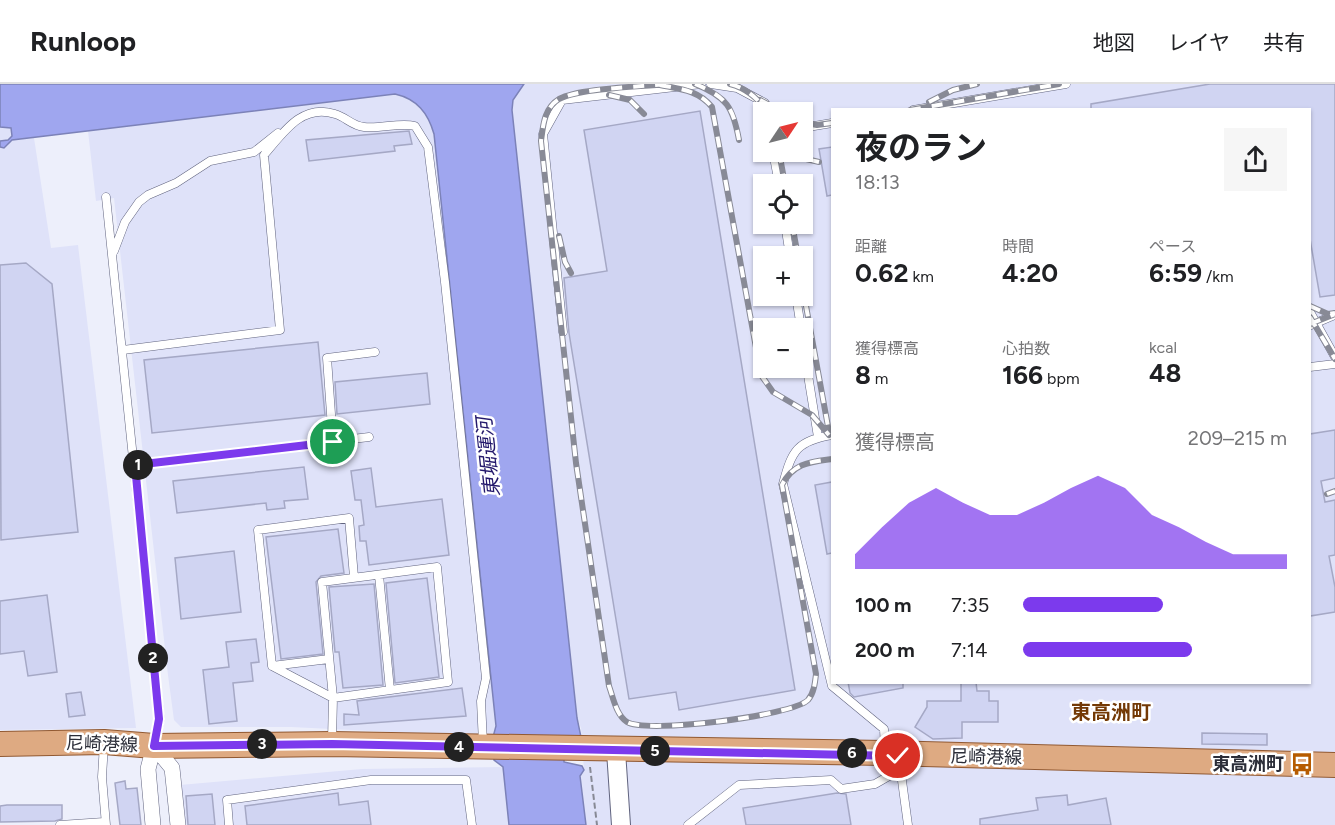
<!DOCTYPE html>
<html lang="ja">
<head>
<meta charset="utf-8">
<style>
  body { margin:0; font-family:Figtree,"Noto Sans JP",sans-serif; background:#f6f6f6; color:#202124; height:100vh; display:flex; flex-direction:column; font-size:22px; white-space:nowrap }
  * { box-sizing:border-box; margin:0 }
  p { font-size:20px; color:#757577 }
  .icon { flex:none; width:33px; height:33px; fill:none; stroke:currentColor; stroke-width:2; stroke-linecap:round; stroke-linejoin:round }
  .map { position:relative; flex:1; overflow:hidden }
  .sheet { position:absolute; left:831px; top:24px; width:480px; height:576px; display:flex; flex-direction:column; background:#fff; border-radius:0px; box-shadow:0 2px 4px #0004 }
  .sheet>* { flex:none }
  .needle { width:39px; rotate:55deg }
  .buttons { position:absolute; left:753px; top:18px; display:grid; gap:12px }
  .buttons a { display:grid; place-items:center; width:60px; height:60px; border-radius:0px; background:#fff; box-shadow:0 2px 4px #0004; font-size:30px }
  .pin { position:absolute; display:grid; place-items:center; width:51px; height:51px; color:#fff; margin:-26px; border:3px solid #fff; border-radius:50%; box-shadow:0 2px 6px #0007 }
  .km { position:absolute; width:30px; height:30px; margin:-15px; border-radius:50%; background:#222; color:#fff; font-size:16px; line-height:30px; text-align:center }
  .round { display:grid; place-items:center; flex:none; width:63px; height:63px; border-radius:0px; background:#f6f6f6 }
  .headline { display:flex; align-items:center; justify-content:space-between; height:102px; padding:0 24px }
  h1 { font-size:33px; font-weight:700; line-height:45px }
  .stats { display:grid; grid-template-columns:repeat(3,1fr); gap:9px; height:102px; padding:6px 24px }
  .stats div { display:grid; align-content:center }
  .stats b { font-size:26px; font-weight:700 }
  .stats small { font-size:16px; font-weight:400 }
  .stats p { font-size:16px }
  .chart { height:168px; padding:12px 24px }
  .chart p { display:flex; justify-content:space-between }
  .chart svg { width:100%; height:108px; margin-top:6px; fill:#7c3aed; opacity:.7 }
  ul { padding:0 24px; list-style:none; font-size:20px }
  li { display:grid; grid-template-columns:96px 72px 1fr; align-items:center; height:45px }
  li i { height:15px; border-radius:8px; background:#7c3aed }
  header { display:flex; align-items:center; gap:36px; box-sizing:border-box; height:84px; padding:0 30px; background:#fff; border-bottom:2px solid #e0e0e0 }
  header strong { font-size:28px }
  nav { display:flex; gap:33px; margin-inline-start:auto; font-size:21px }
  .map>svg:first-child { display:block }
  .built { fill:#dfe2f9; fill-rule:evenodd }
  .water { fill:#9fa6ef; stroke:#7c82b8; stroke-width:1.5 }
  .building { fill:#d0d4f2; stroke:#a5a8c5; stroke-width:1.5 }
  .lines { fill:none; stroke-linecap:round; stroke-linejoin:round }
  .service-casing { stroke:#61647f; stroke-width:9 }
  .minor-casing { stroke:#61647f; stroke-width:16 }
  .tertiary-casing { stroke:#61647f; stroke-width:20 }
  .primary-casing { stroke:#915932; stroke-width:26 }
  .path { stroke:#878995; stroke-width:2; stroke-dasharray:6 3; stroke-linecap:butt }
  .service { stroke:#fff; stroke-width:8 }
  .minor { stroke:#fff; stroke-width:15 }
  .tertiary { stroke:#fff; stroke-width:18 }
  .primary { stroke:#deaa82; stroke-width:24 }
  .rail-casing { stroke:#888a96; stroke-width:6 }
  .rail { stroke:#fff; stroke-width:4; stroke-dasharray:11; stroke-linecap:butt }
  .route-casing { stroke:#fff; stroke-width:12 }
  .route { stroke:#7c3aed; stroke-width:8 }
  .labels { text-anchor:middle; stroke-width:5; stroke-linejoin:round; paint-order:stroke }
  .street-label { font-size:18px; fill:#2b2d38; stroke:#fff }
  .poi-label { font-size:18px; font-weight:bold; fill:#2b2d38; stroke:#fff; text-anchor:end }
  .water-label { font-size:20px; font-style:italic; fill:#23186b; stroke:#fff }
  .neighbourhood-label { font-size:20px; font-weight:bold; fill:#733905; stroke:#fff }
</style>
</head>
<body>
<header>
<strong>Runloop</strong>
<nav><a>地図</a><a>レイヤ</a><a>共有</a></nav>
</header>
<div class="map">
<svg width="1335" height="741" viewBox="0 0 1335 741">
  <rect width="100%" height="100%" fill="#edeffb"/>
  <path class="built" d="M524 0H1335V741H586L580 691 584 686 581 644 577 634 512 26 513 16ZM832 26H1310V598H832ZM764 28H802V68H764ZM764 100H802V140H764ZM764 172H802V212H764ZM764 244H802V284H764Z
    M395 10 407 13 424 27 434 50 497 642 493 653 291 643H181L174 636 168 591 114 114 96 117 88 47Z
    M0 43H11L12 52 8 56 0 57Z
    M34 54 51 164 78 161 136 644 0 646V59V63L12 56Z
    M503 683 509 741H184L180 701 362 685Z"/>
  <path class="water" d="M0 0H524L513 16 512 26 577 634 581 653 564 654V678L582 682 584 686 580 692 586 741H509L503 683 494 676 493 653 496 642 434 50C428 29 417 15 395 10L12 56 4 64 0 63V57L8 56 12 52 11 44 0 43Z"/>
  <path class="building" d="M1210 0H1335V211L1320 213 1310 155V26H1091V20Z
    M700 27 795 606 679 626 676 608 629 615 569 249 564 194 607 187 584 46Z
    M409 47 412 60 394 62 395 67 309 77 306 56Z
    M832 63V111L827 112 819 65Z
    M26 179 52 200 78 448 1 456 0 181Z
    M318 258 325 331 152 349 144 276Z
    M427 289 430 320 337 330 335 298Z
    M1335 346V394L1321 397 1325 418 1335 416V471L1329 472 1335 503V528L1310 532V350Z
    M304 383 308 415 284 417 285 424 267 426 266 419 177 429 173 397Z
    M371 384 376 423 442 415 449 471 369 481 366 457H360L359 442 364 441 361 416H355L351 387Z
    M832 398V469L827 470 815 401Z
    M338 445 344 489 321 492 316 498 323 570 281 575 266 453Z
    M234 467 241 528 181 535 175 474Z
    M427 494 439 593 395 599 386 499Z
    M374 500 383 601 343 604 339 568H335L329 503Z
    M47 511 57 588 28 592 24 567 0 570V517Z
    M256 555 259 578 251 579 253 597 233 599 237 637 209 640 203 586 229 583 226 558Z
    M848 598H903V604L854 613 850 609Z
    M961 598H976L977 607H989V617H998V638H962V654L933 655 915 643 927 623V617H961Z
    M462 604 466 632 344 641V630L359 631 357 617Z
    M81 608 85 631 69 633 66 610Z
    M1202 649 1267 650V661L1202 660Z
    M125 697 126 705 137 704 141 741H120L115 699Z
    M338 709 339 721 368 717 371 741H247L245 722Z
    M837 709 846 710 851 741H746L743 724Z
    M212 710 215 741H188L186 712Z
    M1067 711 1068 721 1106 714 1111 741H980V735L1038 726 1036 714Z
    M7 721H62V735L55 737 0 738V722Z"/>
  <g class="lines">
    <g class="service-casing">
      <path id="service" d="M711 0 737 4 765 19 767 28
        M913 26 1066 0
        M802 44 832 39
        M773 68 779 100
        M106 113 160 635 155 660
        M785 140 790 172
        M114 167 125 138 139 118 148 111 176 99 210 77 254 68 278 49
        M796 212 801 244
        M1310 228 1335 273
        M1311 241 1335 231
        M563 248 543 50 562 16 701 0
        M802 254 818 353
        M123 266 280 246 264 71C283 49 302 19 335 30 346 33 352 42 364 43 381 45 400 38 415 42L428 63 445 198 486 594 481 617 483 659
        M1310 283 1335 280
        M832 351C797 357 792 366 783 400L832 602 884 645 885 665
        M333 358 327 274 375 268
        M134 381 369 353
        M379 491 390 606
        M272 582 329 575
        M332 656 333 614 322 498 437 483 448 598 333 614 272 582 258 446 349 434 354 493
        M104 660 102 693 106 741
        M900 682 908 741
        M60 741 104 738
        M229 741 227 716 371 696H466L472 741
        M688 741 739 701 831 696 841 705 875 700 901 685"/>
    </g>
    <g class="minor-casing">
      <path id="minor" d="M154 662 172 684 178 741
        M153 741 148 685 154 662"/>
    </g>
    <g class="tertiary-casing">
      <path id="tertiary" d="M616 667 621 741"/>
    </g>
    <g class="primary-casing">
      <path id="primary" d="M0 660 104 658 154 662 332 660 885 669 1335 681"/>
    </g>
    <path class="path" d="M590 683 597 741"/>
    <use href="#service" class="service"/>
    <use href="#minor" class="minor"/>
    <use href="#tertiary" class="tertiary"/>
    <use href="#primary" class="primary"/>
    <g class="rail-casing">
      <path id="rail" d="M666 0C640 3 580 4 559 15 544 24 543 42 541 57L576 379 609 602C613 613 616 631 627 638 646 650 792 632 808 616 814 609 815 599 816 590L782 401C793 379 810 378 832 375
        M695 0C727 13 733 23 739 56
        M730 0C746 4 758 14 767 28
        M660 1C680 5 698 6 712 23L761 291 773 308 812 331 829 351
        M609 11 630 16 644 30
        M760 16 783 28
        M929 18 953 6 977 0
        M910 26 1059 0
        M802 38 817 41 832 39
        M779 68 785 100
        M792 68 802 74 819 78
        M792 140 798 172
        M559 152 565 178 571 189
        M802 200 829 348
        M1310 222 1328 230 1335 229
        M1310 233 1335 275
        M1310 240 1335 230
        M1327 410 1335 407"/>
    </g>
    <use href="#rail" class="rail"/>
  </g>
  <g class="lines">
    <g class="route-casing">
      <path id="route" d="M333 358 135 381 159 635 154 662 332 660 898 672"/>
    </g>
    <use href="#route" class="route"/>
  </g>
  <defs>
    <g id="bus-bare" transform="scale(1.8)"><path d="M-5-6H5V4H4V6H2V4H-2V6H-4V4H-5ZM-3.5-4V0h7V-4ZM-3.5 1.2v1.5H-2V1.2ZM2 1.2v1.5H3.5V1.2Z" fill="#b65b00" stroke="#fff" stroke-width="2.5" paint-order="stroke"/></g>
  </defs>
  <g fill-rule="evenodd">
    <use href="#bus-bare" x="1302" y="680"/>
  </g>
  <g class="labels">
    <g class="street-label">
      <text transform="translate(102 660) rotate(2)" y="6">尼崎港線</text>
      <text transform="translate(986 673) rotate(1)" y="6">尼崎港線</text>
    </g>
    <g class="poi-label">
      <text x="1284" y="686">東高洲町</text>
    </g>
    <g class="water-label">
      <text transform="translate(488 373) rotate(-96)" y="7">東堀運河</text>
    </g>
    <g class="neighbourhood-label">
      <text x="1111" y="635">東高洲町</text>
    </g>
  </g>
</svg>
<div class="buttons">
<a><svg class="needle" viewBox="-14 -14 28 28"><path d="M0-13l5 13h-10z" fill="#e53935"/><path d="M0 13l5-13h-10z" fill="#757577"/></svg></a>
<a><svg class="icon" aria-label="locate" viewBox="0 0 24 24"><circle cx="12" cy="12" r="6"/><path d="M12 2v4M12 18v4M2 12h4M18 12h4"/></svg></a>
<a>+</a>
<a>−</a>
</div>
<div class="pin" style="left:333px;top:358px;background:#1e9e55"><svg class="icon" aria-label="arrive" viewBox="0 0 24 24"><path d="M6 21V4h12l-3 4 3 4H6"/></svg></div>
<div class="pin" style="left:898px;top:672px;background:#d93025"><svg class="icon" aria-label="check" viewBox="0 0 24 24"><path d="M5 12l5 5 9-10"/></svg></div>
<b class="km" style="left:138px;top:381px">1</b>
<b class="km" style="left:153px;top:574px">2</b>
<b class="km" style="left:262px;top:660px">3</b>
<b class="km" style="left:459px;top:663px">4</b>
<b class="km" style="left:655px;top:667px">5</b>
<b class="km" style="left:852px;top:669px">6</b>
<section class="sheet">
<div class="headline"><div><h1>夜のラン</h1><p>18:13</p></div><a class="round"><svg class="icon" aria-label="share" viewBox="0 0 24 24"><path d="M12 15V3M7 8l5-5 5 5M5 13v7h14v-7"/></svg></a></div>
<div class="stats">
<div><p>距離</p><b>0.62<small> km</small></b></div>
<div><p>時間</p><b>4:20</b></div>
<div><p>ペース</p><b>6:59<small> /km</small></b></div>
</div>
<div class="stats">
<div><p>獲得標高</p><b>8<small> m</small></b></div>
<div><p>心拍数</p><b>166<small> bpm</small></b></div>
<div><p>kcal</p><b>48</b></div>
</div>
<div class="chart"><p><span>獲得標高</span>209–215 m</p>
<svg viewBox="0 0 160 44" preserveAspectRatio="none"><path d="M0 44V38L10 27L20 17L30 11L40 17L50 22L60 22L70 17L80 11L90 6L100 11L110 22L120 27L130 33L140 38L150 38L160 38V44z"/></svg>
</div>
<ul>
<li><b>100 m</b>7:35<i style="width:53%"></i></li>
<li><b>200 m</b>7:14<i style="width:64%"></i></li>
</ul>
</section>
</div>
</body>
</html>
